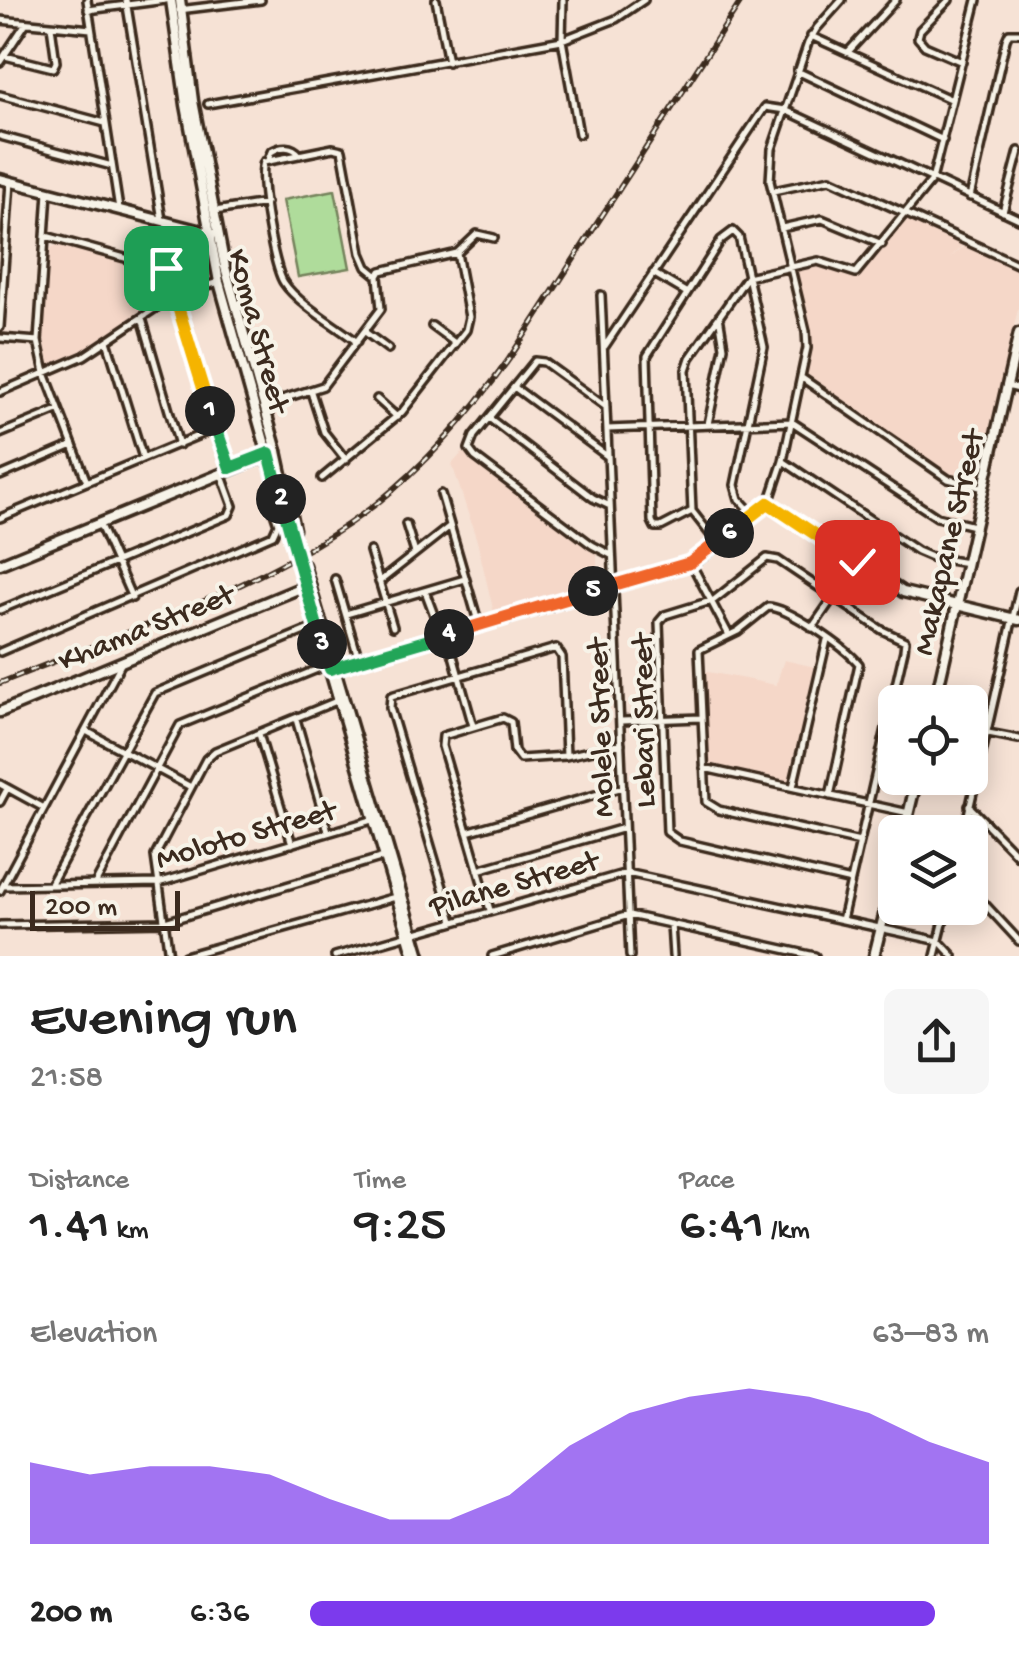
<!DOCTYPE html>
<html lang="en">
<head>
<meta charset="utf-8">
<style>
  body { margin:0; font-family:"Gochi Hand",sans-serif; background:#f6f6f6; color:#222; height:100vh; display:flex; flex-direction:column; font-size:38px; white-space:nowrap }
  * { box-sizing:border-box; margin:0 }
  p { font-size:32px; color:#767676 }
  .icon { flex:none; width:55px; height:55px; fill:none; stroke:currentColor; stroke-width:2; stroke-linecap:round; stroke-linejoin:round }
  .map { position:relative; height:956px; overflow:hidden }
  .sheet { display:flex; flex-direction:column; background:#fff; flex:1 }
  .sheet>* { flex:none }
  .controls { position:absolute; left:878px; top:685px; display:grid; gap:20px }
  .controls a { display:grid; place-items:center; width:110px; height:110px; border-radius:15px; background:#fff; box-shadow:0 5px 25px #0003; font-size:50px }
  .scale { position:absolute; left:30px; bottom:25px; width:150px; box-sizing:border-box; padding-left:10px; border:5px solid #3b2a1e; border-top:0; font-size:28px; line-height:35px; white-space:nowrap; color:#3b2a1e; -webkit-text-stroke:8px #f7f3e8; paint-order:stroke }
  .pin { position:absolute; display:grid; place-items:center; width:85px; height:85px; color:#fff; margin:-42px; border-radius:20px; box-shadow:0 5px 15px #0006 }
  .km { position:absolute; width:50px; height:50px; margin:-25px; border-radius:50%; background:#222; color:#fff; font-size:28px; line-height:50px; text-align:center }
  .round { display:grid; place-items:center; flex:none; width:105px; height:105px; border-radius:15px; background:#f6f6f6 }
  .head { display:flex; align-items:center; justify-content:space-between; height:170px; padding:0 30px }
  h1 { font-size:55px; font-weight:600; line-height:75px }
  .metrics { display:grid; grid-template-columns:repeat(3,1fr); gap:15px; height:170px; padding:10px 30px }
  .metrics div { display:grid; align-content:center }
  .metrics b { font-size:50px; font-weight:600 }
  .metrics small { font-size:28px; font-weight:400 }
  .metrics p { font-size:28px }
  .chart { height:280px; padding:20px 30px }
  .chart p { display:flex; justify-content:space-between }
  .chart svg { width:100%; height:180px; margin-top:10px; fill:#7c3aed; opacity:.7 }
  ul { padding:0 30px; list-style:none; font-size:32px }
  li { display:grid; grid-template-columns:160px 120px 1fr; align-items:center; height:75px }
  li i { height:25px; border-radius:12px; background:#7c3aed }
  .map>svg:first-child { display:block }
  .built { fill:#f5d7c8 }
  .pitch { fill:#afdc9b; stroke:#75835c; stroke-width:2.5 }
  .lines { fill:none; stroke-linecap:round; stroke-linejoin:round }
  .minor-casing { stroke:#3b2a1e; stroke-width:12 }
  .tertiary-casing { stroke:#3b2a1e; stroke-width:15 }
  .secondary-casing { stroke:#3b2a1e; stroke-width:15 }
  .minor { stroke:#f7f3e8; stroke-width:5 }
  .tertiary { stroke:#f7f3e8; stroke-width:8 }
  .secondary { stroke:#f7f3e8; stroke-width:8 }
  .rail-casing { stroke:#3b2a1e; stroke-width:6 }
  .rail { stroke:#f7f3e8; stroke-width:2.5; stroke-dasharray:8; stroke-linecap:butt }
  .secondary-bridge-casing { stroke:#3b2a1e; stroke-width:15; stroke-linecap:butt }
  .secondary-bridge { stroke:#f7f3e8; stroke-width:8 }
  .split-1-casing { stroke:#fff; stroke-width:20 }
  .split-2-casing { stroke:#fff; stroke-width:20 }
  .split-3-casing { stroke:#fff; stroke-width:20 }
  .split-4-casing { stroke:#fff; stroke-width:20 }
  .split-5-casing { stroke:#fff; stroke-width:20 }
  .split-6-casing { stroke:#fff; stroke-width:20 }
  .split-7-casing { stroke:#fff; stroke-width:20 }
  .split-1 { stroke:#f5b400; stroke-width:12 }
  .split-2 { stroke:#22a559; stroke-width:12 }
  .split-3 { stroke:#22a559; stroke-width:12 }
  .split-4 { stroke:#22a559; stroke-width:12 }
  .split-5 { stroke:#f0652b; stroke-width:12 }
  .split-6 { stroke:#f0652b; stroke-width:12 }
  .split-7 { stroke:#f5b400; stroke-width:12 }
  .labels { text-anchor:middle; stroke-width:8; stroke-linejoin:round; paint-order:stroke }
  .street-label { font-size:32px; fill:#3b2a1e; stroke:#f7f3e8 }
</style>
</head>
<body>
<div class="map">
<svg width="1019" height="956" viewBox="0 0 1019 956">
  <rect width="100%" height="100%" fill="#f6e2d5"/>
  <filter id="ink" filterUnits="userSpaceOnUse"><feTurbulence type="fractalNoise" baseFrequency=".01" numOctaves="2"/><feDisplacementMap in="SourceGraphic" scale="20" xChannelSelector="R" yChannelSelector="G"/><feConvolveMatrix kernelMatrix="1 2 1 2 8 2 1 2 1" color-interpolation-filters="sRGB"/></filter>
  <g filter="url(#ink)">
    <path class="built" d="M908 217 964 244 950 258 969 242 1019 265V305L978 483 952 479 806 379 812 342 795 269 819 262 853 271Z
      M57 245 160 271 169 292 79 354 49 365 43 334 49 249Z
      M463 452 597 554V583L494 613 477 541 452 464Z
      M784 660 815 667 788 782 706 765 703 671 776 685Z"/>
    <path class="pitch" d="M335 190 350 268 298 277 283 200Z"/>
    <g class="lines">
      <g class="minor-casing">
        <path id="minor" d="M87 0 119 209
          M126 0 162 220
          M436 0 448 62
          M563 0 562 40 579 134
          M949 0 920 30 918 38 925 46 962 62
          M88 10 166 0
          M179 10 261 0
          M0 20 91 29
          M811 36 952 100
          M848 52 896 0
          M5 56 53 68 56 62 51 26
          M0 62 26 23
          M797 71 943 140
          M0 95 105 123
          M208 104 562 40 616 19 644 0
          M0 136 112 166
          M268 160 271 152C281 146 292 145 300 155
          M773 191 830 179 1019 265
          M48 192 38 341 45 373 87 482
          M970 197 1006 40 1009 33H1019
          M215 211 266 203
          M1003 212 1019 151
          M782 228 822 219 882 244
          M46 236 168 270 230 468
          M653 273 687 293
          M601 295 630 956
          M142 318 179 445
          M432 326 455 343
          M0 327 10 182
          M365 332 388 349
          M0 338 38 341
          M107 341 143 458
          M357 342C337 326 298 304 284 283 274 269 258 178 264 162L333 148 342 150 361 253 367 267 378 276
          M605 346 765 107 785 110 1019 219
          M802 378 948 479 984 488
          M1007 386 1019 389
          M514 387 607 456
          M0 392 84 356 175 295 219 282
          M311 392 324 432 346 460
          M377 399 397 417
          M264 405 323 386 381 309 378 276 381 271 457 253 477 234 494 238
          M606 407 544 362 535 361 474 436 469 449 475 457 592 545 611 555
          M489 418 593 498 610 506
          M708 424 724 347 719 316
          M607 429 792 422 937 517 974 526
          M0 434 58 410
          M783 461 917 551 931 557 967 563
          M0 476 73 445
          M322 478 402 412 466 330 469 317 457 253
          M441 494 479 625
          M769 503 783 461 807 348 806 331 770 181 772 149 808 43 817 28 842 0
          M692 511 661 527H655L652 521 647 356 721 240 733 231 739 237 764 347 735 485 739 499 752 513
          M0 518 214 429
          M99 523 132 598
          M406 524 415 553
          M717 543 692 511 686 370 690 358 747 277 818 261 856 273 932 180 977 0
          M370 551 393 627
          M691 563 729 635
          M335 579 359 660
          M379 582 450 526
          M425 591 434 615
          M0 610 229 515 233 506 221 473
          M346 614 465 579
          M812 628 857 563
          M447 634 473 726
          M0 652 273 535 278 524 267 491 279 487
          M296 719 328 831
          M621 721 701 718
          M86 731 189 786
          M988 733 1019 739
          M259 734 292 844
          M704 768 909 813
          M0 784 44 808
          M793 787 827 640
          M830 796 859 664C846 648 788 607 768 607L738 631 699 650 706 802 719 810 860 842
          M0 802 7 789
          M969 806 1019 857
          M467 832 623 787
          M964 832 1019 591
          M478 870 624 828
          M95 884 180 725 330 664
          M50 885 155 693 319 625
          M3 886 158 883 375 819
          M970 888 1019 941
          M0 891 121 664
          M490 910 442 746 443 736 503 718 511 722 514 751 520 759 566 756 621 744
          M842 920 904 650 905 641 882 630 778 560 767 558 714 600 665 615 659 622 667 832 680 841 851 881
          M453 921 390 708 391 696 556 648 562 657 566 756
          M671 924 673 956
          M0 925 165 922 387 856
          M169 956 155 856 206 759 215 751 339 700
          M185 956 399 896
          M335 956 627 873 939 941 953 956
          M492 956 629 915 815 956
          M935 956 947 908"/>
      </g>
      <g class="tertiary-casing">
        <path id="tertiary" d="M0 179 213 234
          M0 564 277 451
          M330 669 682 566 698 559 769 503 903 592 1019 620
          M935 702 1019 333
          M0 712 310 584
          M904 832 917 778
          M874 956 895 871"/>
      </g>
      <g class="secondary-casing">
        <path id="secondary" d="M171 0 186 105 219 282 292 540
          M180 0 193 101 225 267 277 451 294 529
          M304 565 420 956
          M305 586 414 956"/>
      </g>
      <use href="#minor" class="minor"/>
      <use href="#tertiary" class="tertiary"/>
      <use href="#secondary" class="secondary"/>
      <g class="rail-casing">
        <path id="rail" d="M0 683C123 633 272 585 376 504 428 463 471 413 509 359L742 0"/>
      </g>
      <use href="#rail" class="rail"/>
      <g class="secondary-bridge-casing">
        <path id="secondary-bridge" d="M292 540 300 568"/>
      </g>
      <use href="#secondary-bridge" class="secondary-bridge"/>
    </g>
  </g>
  <g class="lines" filter="url(#ink)">
    <g class="split-1-casing">
      <path id="split-1" d="M166 268 210 411"/>
    </g>
    <g class="split-2-casing">
      <path id="split-2" d="M210 411 230 468 269 453 281 499"/>
    </g>
    <g class="split-3-casing">
      <path id="split-3" d="M281 499 322 644"/>
    </g>
    <g class="split-4-casing">
      <path id="split-4" d="M322 644 330 669 449 634"/>
    </g>
    <g class="split-5-casing">
      <path id="split-5" d="M449 634 593 591"/>
    </g>
    <g class="split-6-casing">
      <path id="split-6" d="M593 591 690 563 729 533"/>
    </g>
    <g class="split-7-casing">
      <path id="split-7" d="M729 533 768 503 857 562"/>
    </g>
    <use href="#split-1" class="split-1"/>
    <use href="#split-2" class="split-2"/>
    <use href="#split-3" class="split-3"/>
    <use href="#split-4" class="split-4"/>
    <use href="#split-5" class="split-5"/>
    <use href="#split-6" class="split-6"/>
    <use href="#split-7" class="split-7"/>
  </g>
  <g class="labels">
    <g class="street-label">
      <text transform="translate(261 330) rotate(75)" y="11">Koma Street</text>
      <text transform="translate(946 542) rotate(-77)" y="11">Makapane Street</text>
      <text transform="translate(145 625) rotate(-22)" y="11">Khama Street</text>
      <text transform="translate(641 721) rotate(-91)" y="11">Lebari Street</text>
      <text transform="translate(598 728) rotate(-92)" y="11">Molele Street</text>
      <text transform="translate(245 832) rotate(-16)" y="11">Moloto Street</text>
      <text transform="translate(513 881) rotate(-16)" y="11">Pilane Street</text>
    </g>
  </g>
</svg>
<div class="controls">
<a><svg class="icon" aria-label="locate" viewBox="0 0 24 24"><circle cx="12" cy="12" r="6"/><path d="M12 2v4M12 18v4M2 12h4M18 12h4"/></svg></a>
<a><svg class="icon" aria-label="layers" viewBox="0 0 24 24"><path d="M12 4l9 5-9 5-9-5zM3 14l9 5 9-5"/></svg></a>
</div>
<div class="scale">200 m</div>
<div class="pin" style="left:166px;top:268px;background:#1e9e55"><svg class="icon" aria-label="arrive" viewBox="0 0 24 24"><path d="M6 21V4h12l-3 4 3 4H6"/></svg></div>
<div class="pin" style="left:857px;top:562px;background:#d93025"><svg class="icon" aria-label="check" viewBox="0 0 24 24"><path d="M5 12l5 5 9-10"/></svg></div>
<b class="km" style="left:210px;top:411px">1</b>
<b class="km" style="left:281px;top:499px">2</b>
<b class="km" style="left:322px;top:644px">3</b>
<b class="km" style="left:449px;top:634px">4</b>
<b class="km" style="left:593px;top:591px">5</b>
<b class="km" style="left:729px;top:533px">6</b>
</div>
<section class="sheet">
<div class="head"><div><h1>Evening run</h1><p>21:58</p></div><a class="round"><svg class="icon" aria-label="share" viewBox="0 0 24 24"><path d="M12 15V3M7 8l5-5 5 5M5 13v7h14v-7"/></svg></a></div>
<div class="metrics">
<div><p>Distance</p><b>1.41<small> km</small></b></div>
<div><p>Time</p><b>9:25</b></div>
<div><p>Pace</p><b>6:41<small> /km</small></b></div>
</div>
<div class="chart"><p><span>Elevation</span>63–83 m</p>
<svg viewBox="0 0 160 44" preserveAspectRatio="none"><path d="M0 44V24L10 27L20 25L30 25L40 27L50 33L60 38L70 38L80 32L90 20L100 12L110 8L120 6L130 8L140 12L150 19L160 24V44z"/></svg>
</div>
<ul>
<li><b>200 m</b>6:36<i style="width:92%"></i></li>
</ul>
</section>
</body>
</html>
